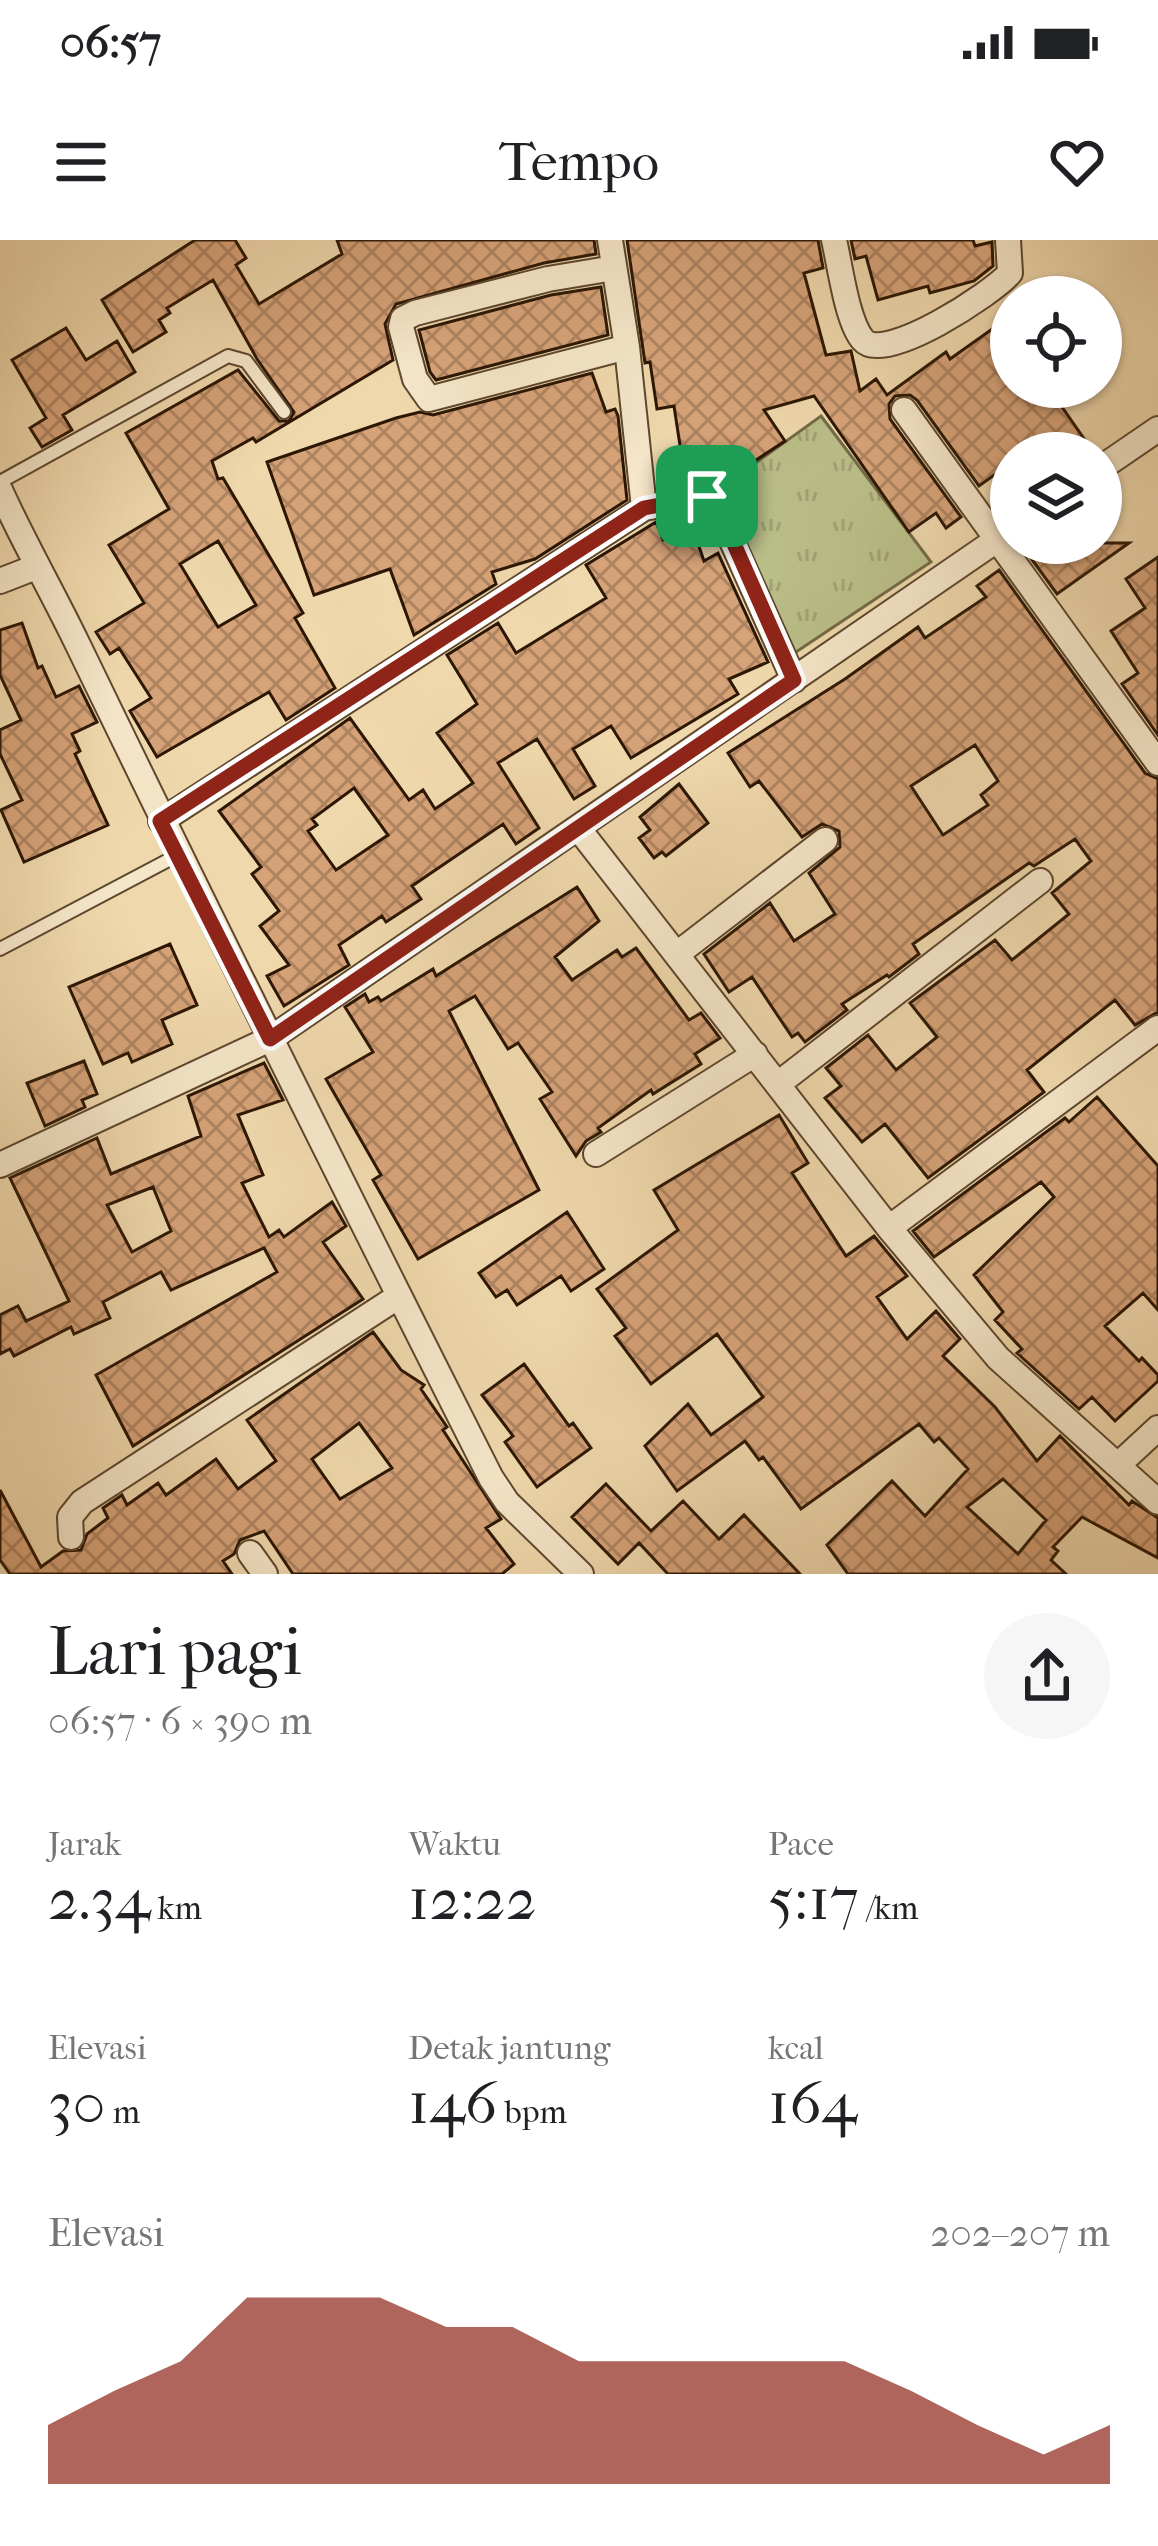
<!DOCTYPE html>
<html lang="id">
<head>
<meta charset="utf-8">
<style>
  body { margin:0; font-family:"IM FELL French Canon",serif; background:#f6f6f6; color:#202124; height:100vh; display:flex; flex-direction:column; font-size:45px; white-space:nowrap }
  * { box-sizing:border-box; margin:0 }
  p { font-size:39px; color:#757577 }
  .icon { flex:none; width:66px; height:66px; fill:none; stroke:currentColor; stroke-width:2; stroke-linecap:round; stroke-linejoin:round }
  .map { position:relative; height:1334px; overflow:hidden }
  .details { display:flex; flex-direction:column; background:#fff; flex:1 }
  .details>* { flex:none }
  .fabs { position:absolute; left:990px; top:36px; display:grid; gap:24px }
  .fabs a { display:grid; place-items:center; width:132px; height:132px; border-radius:50%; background:#fff; box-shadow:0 3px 9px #0004; font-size:60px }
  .pin { position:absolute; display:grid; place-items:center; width:102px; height:102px; color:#fff; margin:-51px; border-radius:24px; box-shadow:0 6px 18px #0006 }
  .round { display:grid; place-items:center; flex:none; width:126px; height:126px; border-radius:63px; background:#f6f6f6 }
  .overview { display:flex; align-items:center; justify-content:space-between; height:204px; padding:0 48px }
  h1 { font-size:66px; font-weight:600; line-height:90px }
  .figures { display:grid; grid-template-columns:repeat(3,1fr); gap:18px; height:204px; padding:12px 48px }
  .figures div { display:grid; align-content:center }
  .figures b { font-size:60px; font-weight:600 }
  .figures small { font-size:33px; font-weight:400 }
  .figures p { font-size:33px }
  .chart { height:336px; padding:24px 48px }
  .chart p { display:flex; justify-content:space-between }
  .chart svg { width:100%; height:216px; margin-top:12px; fill:#8f2418; opacity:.7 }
  .status { display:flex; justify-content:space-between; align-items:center; height:84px; padding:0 60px; background:#fff; direction:ltr }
  .status svg { height:33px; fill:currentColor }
  header { display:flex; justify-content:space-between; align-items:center; height:156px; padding:0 48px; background:#fff; font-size:54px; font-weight:600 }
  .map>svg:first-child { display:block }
  .grass { fill:url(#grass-tufts); stroke:#736a46; stroke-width:3 }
  .building { fill:url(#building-cross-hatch); stroke:#2c1704; stroke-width:3; fill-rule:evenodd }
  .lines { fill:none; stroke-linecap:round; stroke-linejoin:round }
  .service-casing { stroke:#5d472e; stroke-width:16 }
  .minor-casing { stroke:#5d472e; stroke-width:28 }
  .service { stroke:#f5e6c9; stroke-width:12 }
  .minor { stroke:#f5e6c9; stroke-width:24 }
  .route-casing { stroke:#fff; stroke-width:24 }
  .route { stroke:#8f2418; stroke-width:15 }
</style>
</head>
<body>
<div class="status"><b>06:57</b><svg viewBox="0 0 49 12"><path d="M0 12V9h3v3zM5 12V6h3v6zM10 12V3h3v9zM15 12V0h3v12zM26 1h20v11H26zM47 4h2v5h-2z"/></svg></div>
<header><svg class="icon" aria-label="menu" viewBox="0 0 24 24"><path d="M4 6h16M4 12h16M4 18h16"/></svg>Tempo<svg class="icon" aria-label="heart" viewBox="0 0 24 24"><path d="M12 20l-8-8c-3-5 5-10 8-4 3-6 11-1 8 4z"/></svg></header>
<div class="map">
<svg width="1158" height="1334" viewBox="0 0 1158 1334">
  <defs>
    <pattern id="grass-tufts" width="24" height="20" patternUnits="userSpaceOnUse" patternTransform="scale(3)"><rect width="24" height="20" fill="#babe88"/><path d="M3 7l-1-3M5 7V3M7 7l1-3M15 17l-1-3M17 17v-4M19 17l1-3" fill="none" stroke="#a0a374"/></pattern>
    <pattern id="building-cross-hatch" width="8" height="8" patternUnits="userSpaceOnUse" patternTransform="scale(3)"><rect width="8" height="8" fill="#d6a278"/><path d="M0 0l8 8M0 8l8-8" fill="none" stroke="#ae8360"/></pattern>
  </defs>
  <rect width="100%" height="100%" fill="#efd8ac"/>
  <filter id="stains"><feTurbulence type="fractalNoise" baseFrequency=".00167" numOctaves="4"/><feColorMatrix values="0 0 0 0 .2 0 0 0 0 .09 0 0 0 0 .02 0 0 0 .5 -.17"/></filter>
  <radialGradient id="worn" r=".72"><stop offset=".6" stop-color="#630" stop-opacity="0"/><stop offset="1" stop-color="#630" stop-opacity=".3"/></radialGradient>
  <path class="grass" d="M821 176 931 322 793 414 721 248Z"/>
  <path class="building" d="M195 0H235L246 18 236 25 259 64 342 14 337 0H594L596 14 544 23 396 64 385 84 393 120 256 202 253 198 212 221 218 239 223 238 303 373 295 378 335 448 286 480 269 452 157 517 130 471 151 458 119 408 110 414 96 392 144 363 109 305 169 269 126 193 238 130 279 181H289L294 172 257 119 213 40 167 68 170 73 159 80 166 92 133 112 102 60ZM218 301 256 365 218 387 180 324Z
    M627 0H818L823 28 804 33 826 115 851 111 860 151 876 139 887 155 946 112 950 119 1002 82 1011 95V147H1048L1094 213H1011V223L979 246 917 160 910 155 895 156 889 164 890 179 961 277 946 288 936 273 909 292 814 156 764 170 785 201 741 230 668 241 664 214 681 212 674 166 657 169 650 122 645 123Z
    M851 0H973L975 6 992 2 993 26 974 41 930 53 928 46 878 60 866 16 855 19Z
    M601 47 608 95 436 140 430 132 419 90 551 55Z
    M66 88 86 120 117 101 135 132 63 175 72 190 42 207 30 188 46 178 12 120Z
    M592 133 606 172 615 169 618 176 627 260 535 319 492 332 496 344 414 395 390 329 314 355 267 222 396 178 420 172 433 175Z
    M656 282 663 300 694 292 704 321 718 313 768 422 729 439 738 454 631 518 611 486 573 509 595 546 574 559 537 499 498 523 539 588 516 604 503 584 412 646 421 659 386 682 382 676 339 705 349 725 284 766 267 736 289 725 260 686 279 671 252 634 261 627 219 571 350 478 409 560 423 550 435 569 473 543 437 493 477 464 447 415 498 383 516 413 606 358 586 325ZM354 548 388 595 336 630 308 591 317 585 312 579Z
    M1034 303H1129L1057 354 1025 310Z
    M1158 317V495L1122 444 1138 433 1111 391 1145 368 1126 339Z
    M999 330 1145 533 1158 539V772L1135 785 1115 760 1027 830 1044 852 928 938 885 884 862 902 825 858 841 846 826 828 868 795 896 830 937 797 910 763 995 700 1012 720 1069 674 1052 653 1091 621 1075 599 1034 626 1029 623 913 704 919 714 889 737 887 735 842 764 847 770 805 802 798 793 792 797 752 737 729 752 704 714 770 663 794 701 835 674 809 633 840 607 839 591 822 584 802 597 759 541 750 547 728 513 845 439 918 387 925 398 986 357 977 346ZM975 505 998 541 981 555 988 565 943 595 911 546Z
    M22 383 38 428 42 426 56 457 79 446 97 482 72 494 80 511 75 514 108 585 24 622 1 570 22 560 0 514V490L21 480 0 435V390Z
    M679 544 708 583 666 616 662 612 654 618 639 598 650 590 640 577Z
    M577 647 599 681 555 717 572 740 617 710 622 717 636 708 689 780 701 773 720 798 695 814 701 824 653 854 651 850 598 888 601 892 586 901 576 916 540 859 552 852 518 803 508 809 475 756 449 771 539 950 418 1019 373 940 381 935 326 839 373 812 345 767 365 754 369 762 378 757 381 761 433 729 436 736Z
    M170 704 197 765 162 780 172 804 132 822 128 813 103 824 69 747Z
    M84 821 97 854 82 860 85 867 45 886 27 843Z
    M264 823 283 860 238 875 263 935 242 943 269 997 279 990 284 997 332 962 346 986 323 1002 363 1059 133 1206 96 1135 277 1032 264 1008 171 1050 161 1032 103 1062 110 1078 74 1094 71 1087 14 1116 10 1109 0 1114V1075L18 1066 26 1081 69 1061 10 938 97 898 111 934 201 896 188 856ZM153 947 171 991 132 1012 107 965Z
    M1097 857 1158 926V1070L1143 1053 1105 1086 1139 1121 1142 1118 1158 1135V1141L1115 1181 1092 1157 1079 1169 1017 1113 1022 1109 995 1080 1003 1072 974 1035 1054 957 1041 942 934 1017 913 991 1065 878 1069 882Z
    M779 875 808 923 792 933 846 1016 874 996 907 1036 877 1057 907 1099 936 1071 960 1099 943 1116 995 1167 1037 1221 1060 1196 1129 1265 1132 1261 1158 1278V1318L1082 1277 1053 1307 1058 1311 1051 1320 1066 1334H848L827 1305 892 1241 925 1276 968 1229 939 1198 934 1202 919 1184 801 1269 763 1217 759 1220 745 1201 677 1251 645 1206 688 1164 711 1195 763 1157 717 1094 651 1144 615 1096 626 1088 597 1049 678 990 654 950ZM1003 1239 1046 1280 1018 1314 967 1267Z
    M567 972 604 1029 571 1051 561 1036 517 1065 507 1050 496 1057 479 1033Z
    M373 1092 401 1130 424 1145 421 1149 447 1187 443 1190 501 1279 486 1288 514 1324 502 1334H293L264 1291 240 1300 234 1314 223 1321 232 1334H10L0 1320V1250L41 1327 63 1311 81 1310 87 1294 108 1278 103 1268 122 1255 127 1265 158 1243 166 1255 216 1219 238 1249 276 1221 247 1180ZM359 1183 392 1228 340 1259 312 1219Z
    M524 1124 569 1186 573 1183 591 1208 537 1247 505 1202 513 1196 482 1155Z
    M606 1244 651 1291 683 1261 719 1299 744 1275 800 1334H668L639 1303 618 1324 572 1277Z"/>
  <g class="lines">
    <g class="service-casing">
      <path id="service" d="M0 242 228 116 246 121 284 172
        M0 709 178 615"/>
    </g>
    <g class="minor-casing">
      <path id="minor" d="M610 0 627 107 644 268
        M834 0C840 25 847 82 863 100 884 125 993 53 1010 33L1008 0
        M614 28 548 39 415 73 403 79 401 87 415 139 429 159 627 107
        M904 170 1158 523
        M1101 228 1158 189
        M0 250C24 303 53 353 78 405 213 684 351 961 491 1238L507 1262 581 1334
        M0 341 36 327
        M161 581 644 268 707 256 715 263 794 440
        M578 588 889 988 998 1118 1158 1262
        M677 714 825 600
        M778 844 1040 641
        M596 914 755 814
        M0 925 270 799 1011 290
        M889 988 1158 788
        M1118 1225 1158 1188
        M71 1297 70 1277 82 1262 399 1056
        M250 1313 265 1334"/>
    </g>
    <use href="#service" class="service"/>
    <use href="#minor" class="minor"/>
  </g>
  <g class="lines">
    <g class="route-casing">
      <path id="route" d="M707 256 716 263 794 440 270 799 160 581 644 268Z"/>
    </g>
    <use href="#route" class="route"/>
  </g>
  <rect width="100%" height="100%" filter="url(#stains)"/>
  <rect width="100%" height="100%" fill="url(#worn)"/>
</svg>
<div class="fabs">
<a><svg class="icon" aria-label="locate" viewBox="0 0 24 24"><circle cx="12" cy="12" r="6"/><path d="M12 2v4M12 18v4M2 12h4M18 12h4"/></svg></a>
<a><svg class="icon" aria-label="layers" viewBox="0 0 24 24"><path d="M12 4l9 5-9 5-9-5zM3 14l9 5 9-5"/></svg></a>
</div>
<div class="pin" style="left:707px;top:256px;background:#1e9e55"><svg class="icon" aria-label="arrive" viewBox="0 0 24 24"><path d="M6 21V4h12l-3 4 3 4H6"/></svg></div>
</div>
<section class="details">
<div class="overview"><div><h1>Lari pagi</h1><p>06:57 · 6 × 390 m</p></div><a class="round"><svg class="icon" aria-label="share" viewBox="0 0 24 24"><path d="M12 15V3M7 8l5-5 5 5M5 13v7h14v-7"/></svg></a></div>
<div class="figures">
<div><p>Jarak</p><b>2.34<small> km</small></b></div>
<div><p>Waktu</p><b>12:22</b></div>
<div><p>Pace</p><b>5:17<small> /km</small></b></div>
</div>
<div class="figures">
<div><p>Elevasi</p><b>30<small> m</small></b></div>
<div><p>Detak jantung</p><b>146<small> bpm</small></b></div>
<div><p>kcal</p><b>164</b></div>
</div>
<div class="chart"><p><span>Elevasi</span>202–207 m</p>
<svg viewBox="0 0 160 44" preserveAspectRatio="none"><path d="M0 44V32L10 25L20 19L30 6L40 6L50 6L60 12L70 12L80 19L90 19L100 19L110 19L120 19L130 25L140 32L150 38L160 32V44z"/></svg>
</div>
</section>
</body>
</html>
